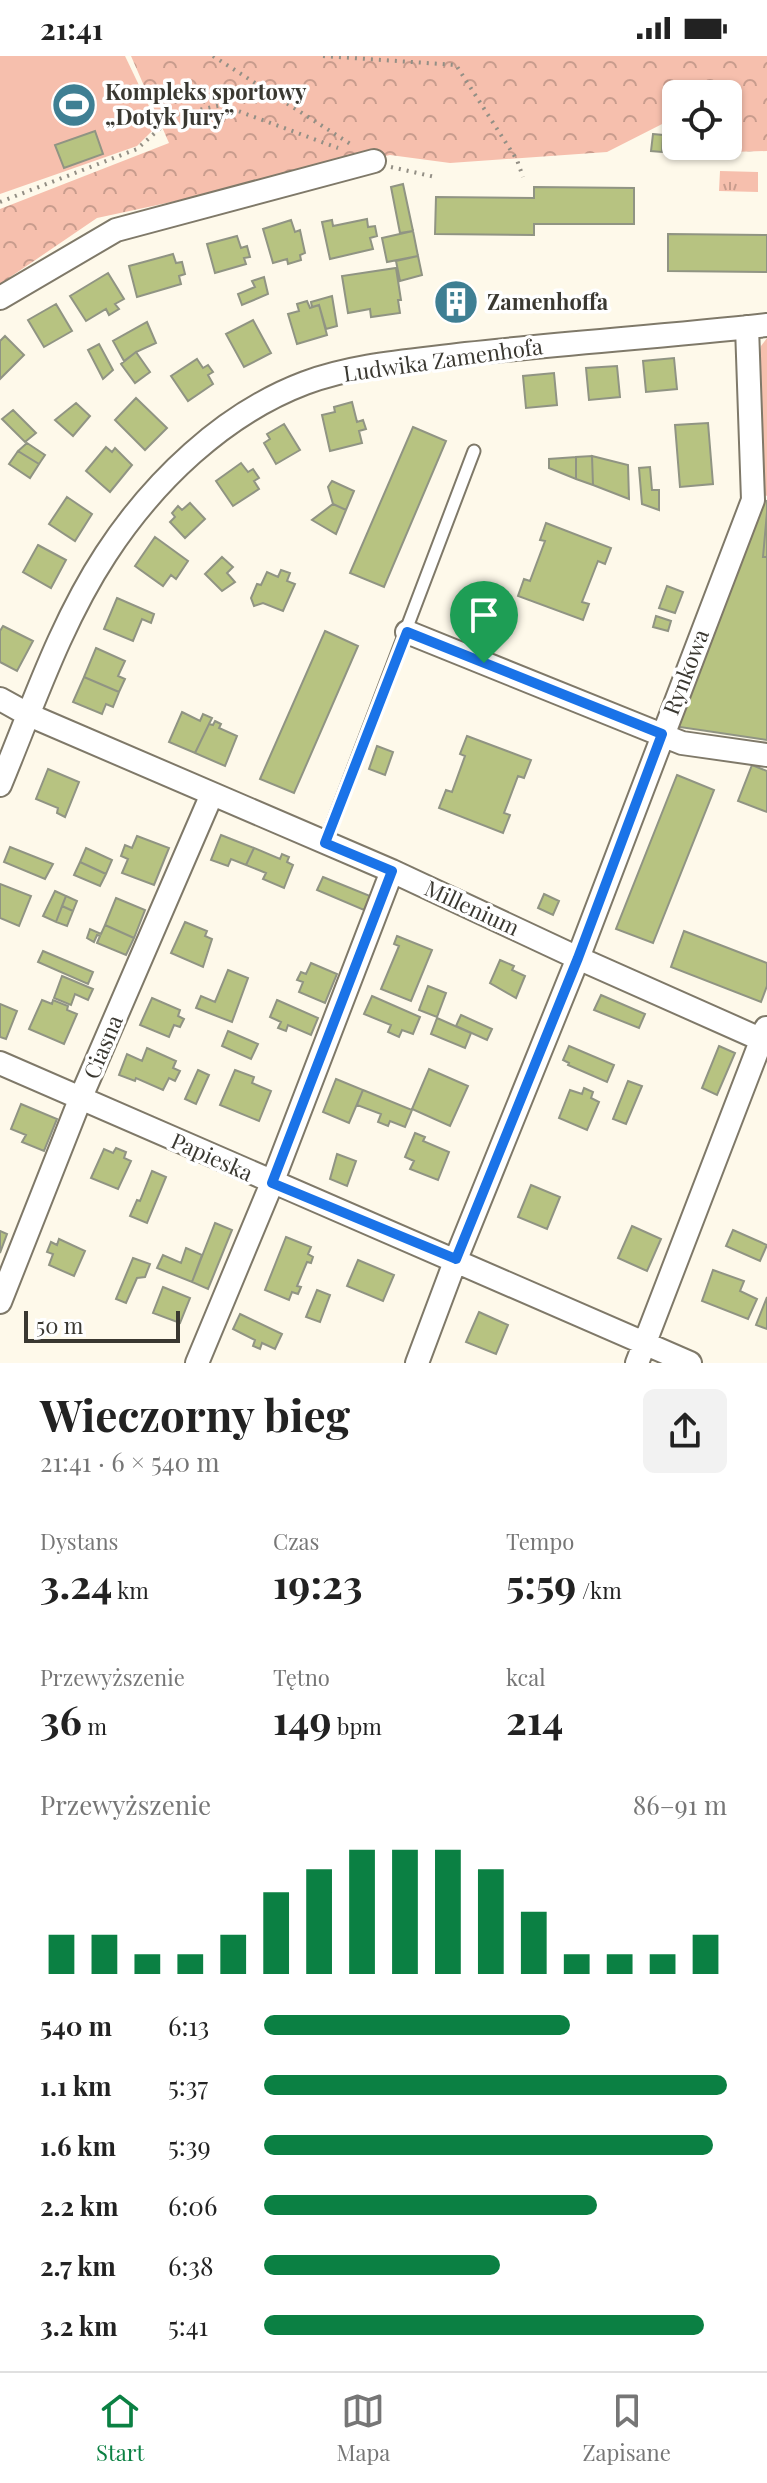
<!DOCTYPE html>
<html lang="pl">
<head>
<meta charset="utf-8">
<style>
  body { margin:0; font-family:"Playfair Display",serif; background:#f2f2f2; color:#222; height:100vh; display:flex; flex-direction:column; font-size:30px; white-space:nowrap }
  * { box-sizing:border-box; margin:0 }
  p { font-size:26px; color:#767676 }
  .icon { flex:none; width:44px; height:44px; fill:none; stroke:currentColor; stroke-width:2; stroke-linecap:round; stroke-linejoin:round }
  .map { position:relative; height:1307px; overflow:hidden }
  .sheet { display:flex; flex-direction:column; background:#fff; flex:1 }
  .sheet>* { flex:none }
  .controls { position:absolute; left:662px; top:24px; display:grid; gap:16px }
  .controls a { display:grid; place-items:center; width:80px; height:80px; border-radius:12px; background:#fff; box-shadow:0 2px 6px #0004; font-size:40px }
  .scale { position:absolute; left:24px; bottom:20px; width:156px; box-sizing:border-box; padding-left:8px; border:4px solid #3a3831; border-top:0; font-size:22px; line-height:28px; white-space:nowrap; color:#3a3831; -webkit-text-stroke:6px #fff; paint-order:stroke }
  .pin { position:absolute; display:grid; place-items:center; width:68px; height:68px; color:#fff; margin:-82px -34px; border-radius:50% 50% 50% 0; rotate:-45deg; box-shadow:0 0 8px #0007 }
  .pin .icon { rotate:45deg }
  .round { display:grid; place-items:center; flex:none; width:84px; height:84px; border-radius:12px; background:#f2f2f2 }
  .overview { display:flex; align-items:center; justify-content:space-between; height:136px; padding:0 40px }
  h1 { font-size:44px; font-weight:700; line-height:60px }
  .metrics { display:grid; grid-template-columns:repeat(3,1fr); gap:12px; height:136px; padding:8px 40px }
  .metrics div { display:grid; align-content:center }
  .metrics b { font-size:40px; font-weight:700 }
  .metrics small { font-size:22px; font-weight:400 }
  .metrics p { font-size:22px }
  .chart { height:224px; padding:16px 40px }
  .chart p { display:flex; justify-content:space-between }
  .chart svg { width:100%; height:144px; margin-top:8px; stroke:#0b8043; stroke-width:6 }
  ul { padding:0 40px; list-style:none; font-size:26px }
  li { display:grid; grid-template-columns:128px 96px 1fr; align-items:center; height:60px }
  li i { height:20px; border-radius:10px; background:#0b8043 }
  .status { display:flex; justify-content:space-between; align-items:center; height:56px; padding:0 40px; background:#fff; direction:ltr }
  .status svg { height:22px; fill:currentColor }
  .menu { display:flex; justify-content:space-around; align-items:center; height:112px; border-top:2px solid #e0e0e0; background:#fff; font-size:22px; color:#767676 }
  .menu a { display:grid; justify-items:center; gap:4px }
  .menu .on { color:#0b8043 }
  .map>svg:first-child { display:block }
  .grass { fill:url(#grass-tufts) }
  .forest { fill:url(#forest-crowns) }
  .pitch { fill:#f6bfad }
  .building { fill:#b7c381; stroke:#909483; stroke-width:2 }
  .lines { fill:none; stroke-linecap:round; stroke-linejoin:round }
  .service-casing { stroke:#7f7969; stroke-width:15 }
  .minor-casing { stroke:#7f7969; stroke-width:26 }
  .path { stroke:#938f85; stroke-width:4; stroke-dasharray:2 6; stroke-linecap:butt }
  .service { stroke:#fff; stroke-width:11 }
  .minor { stroke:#fff; stroke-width:22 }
  .route-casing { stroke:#fff; stroke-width:16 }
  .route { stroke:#1a73e8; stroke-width:10 }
  .labels { text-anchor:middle; stroke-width:7; stroke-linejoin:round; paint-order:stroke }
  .poi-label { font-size:22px; font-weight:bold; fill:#3a3831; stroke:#fff; text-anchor:start }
  .street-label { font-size:22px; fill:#3a3831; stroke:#fff }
</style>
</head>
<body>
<div class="status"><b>21:41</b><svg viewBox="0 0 49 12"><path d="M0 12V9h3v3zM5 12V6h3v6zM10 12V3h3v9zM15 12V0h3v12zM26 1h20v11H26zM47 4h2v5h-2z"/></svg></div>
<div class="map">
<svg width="767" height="1307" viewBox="0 0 767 1307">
  <defs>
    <pattern id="grass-tufts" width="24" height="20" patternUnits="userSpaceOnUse" patternTransform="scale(2)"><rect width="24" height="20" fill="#f6bfad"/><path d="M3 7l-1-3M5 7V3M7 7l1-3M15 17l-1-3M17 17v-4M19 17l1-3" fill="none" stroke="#c89c8d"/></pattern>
    <pattern id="forest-crowns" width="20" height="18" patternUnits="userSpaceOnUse" patternTransform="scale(2)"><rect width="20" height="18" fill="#f6bfad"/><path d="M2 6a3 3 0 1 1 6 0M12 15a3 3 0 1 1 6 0" fill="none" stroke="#c89c8d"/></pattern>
  </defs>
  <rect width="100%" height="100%" fill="#fef9ea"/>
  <path class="grass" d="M720 115 758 116V136L719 135Z
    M767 282V440L758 436 759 302 761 290Z"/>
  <path class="forest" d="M131 0H767V95L700 97 694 90H728V38H676V67L672 63 607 96 450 107 390 99 97 162 0 228V153L169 87Z"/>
  <path class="pitch" d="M0 0H125L158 69 137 90 0 138Z"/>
  <path class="building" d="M95 75 103 98 64 112 55 89Z
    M653 78 663 79 662 96 651 95Z
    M403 128 413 175 400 177 391 131Z
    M534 131 634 132V168H534V179L435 178 436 141 534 142Z
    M367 163 368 171 375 170 377 180 370 182 373 193 330 203 322 166 332 164 333 170Z
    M291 164 295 176 300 174 305 197 300 199 301 204 288 208 287 203 273 207 263 173Z
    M413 175 418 200 387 206 382 182Z
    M668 178 767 179V216L668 215Z
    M237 180 241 192 247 190 250 201 244 202 246 208 215 217 207 188Z
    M173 198 176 207 182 206 185 218 179 220 181 228 137 241 129 210Z
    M418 200 422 219 400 225 396 205Z
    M396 212 401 244H398L400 257 371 261 370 253 348 257 342 220Z
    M108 217 124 243 115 248 119 253 109 259 106 253 86 265 70 240Z
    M264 221 268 238 242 249 238 238 255 231 252 225Z
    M464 237 465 254 448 255 446 239Z
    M332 240 337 270 326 273 319 249 312 251 311 246Z
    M307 245 310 252 319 249 327 279 297 288 288 258 299 255 297 248Z
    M56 248 72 275 44 291 28 264Z
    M253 264 271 297 244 311 226 278Z
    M147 266 156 287 136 296 124 305 113 285Z
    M5 280 24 299 0 323V285Z
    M99 288 113 314 103 323 88 294Z
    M136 296 150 316 135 327 121 308Z
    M674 302 677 333 646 336 643 305Z
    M197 303 203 312 208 309 213 316 208 319 213 328 188 345 171 320Z
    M617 310 620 341 589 344 586 312Z
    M554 317 557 349 526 352 523 320Z
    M136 342 167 372 145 394 115 364Z
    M352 346 357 366 363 364 366 373 359 375 362 387 330 395 322 359 335 356 334 351Z
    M76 347 90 360 73 380 55 364Z
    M13 354 36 377 25 386 2 363Z
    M708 367 713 428 680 431 675 369Z
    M284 368 300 394 276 408 264 387 270 383 267 378Z
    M413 371 446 385 384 531 350 517Z
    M27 387 45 399 39 408 18 395Z
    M106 391 112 396 115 392 132 409 110 436 86 415Z
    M18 395 39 408 30 422 9 408Z
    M592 400 628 409 629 443 593 429Z
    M592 400 593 429 576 423V401Z
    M576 401V423L549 412V403Z
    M241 407 248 416 253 413 259 422 254 425 259 433 233 450 216 425Z
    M650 411 652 434H659V454L642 448 639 412Z
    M332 425 354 435 346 454 333 448 328 431Z
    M67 441 92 458 75 485 49 468Z
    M759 444 767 445V684L673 670Z
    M190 447 205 463 185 482 170 466 175 461 172 457 178 450 182 454Z
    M333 448 346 454 336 478 312 464Z
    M767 456V501H763Z
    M546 467 611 492 605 508 598 505 582 546 589 548 583 564 518 540 524 523 530 525 545 485 540 484Z
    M155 481 188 505 176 523 171 519 163 530 135 510Z
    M38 489 66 504 51 532 23 516Z
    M222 501 233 511 227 517 235 526 222 535 205 518Z
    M281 514 290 517 287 525 295 528 283 555 263 547 254 550 251 542 257 528 261 529 267 516 278 521Z
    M667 530 683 536 675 557 659 552Z
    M117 542 154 558 151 567 142 563 133 585 104 573Z
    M656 560 671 565 668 575 653 571Z
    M3 570 33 585 17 615 0 606V575Z
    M325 575 358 590 294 737 260 723Z
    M96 592 125 605 118 620 125 623 119 636 84 621Z
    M84 621 119 636 113 651 106 648 102 658 73 646Z
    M182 656 200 665 203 658 212 662 195 697 169 686Z
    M215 665 221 668 219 672 237 680 225 710 195 697 209 668 213 669Z
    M467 680 531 704 524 722 518 720 504 757 510 759 503 777 439 752 446 734 452 736 465 700 460 698Z
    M377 690 393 696 385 719 369 713Z
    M752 709 767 715V756L738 745Z
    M48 713 79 726 65 761 57 757 58 752 36 743Z
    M677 719 714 734 653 887 616 873Z
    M221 779 254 792 246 809 231 803 228 810 211 804Z
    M137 780 169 792 154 829 122 817 128 803 121 800 125 789 132 792Z
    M10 791 53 808 45 823 4 806Z
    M86 792 112 804 106 818 80 806Z
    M254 792 280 803 282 798 289 801 287 806 293 809 284 832 263 823 266 817 246 809Z
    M80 806 106 818 100 830 74 819Z
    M323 821 370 840 364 854 317 834Z
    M0 828 31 840 19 870 0 862Z
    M55 835 66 840 56 866 43 860Z
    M544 838 559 845 553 859 538 852Z
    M66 840 77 845 73 855 62 850Z
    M116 842 145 854 134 882 105 869Z
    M62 850 73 855 67 870 56 866Z
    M185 866 207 875 205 880 212 883 203 911 171 897Z
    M105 869 134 882 126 899 97 887 100 880 97 879 94 886 87 882 90 873 101 878Z
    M684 875 767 907V930L761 946 671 911Z
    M397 880 432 894 411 945 381 933 399 890 394 888Z
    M43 895 93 916 88 928 38 906Z
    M500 904 514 910 512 914 525 920 516 942 490 927Z
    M311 907 337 918 325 947 299 936 303 926 297 924 301 916 306 918Z
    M228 914 248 922 232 966 196 952 201 940 215 946Z
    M62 920 93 933 88 944 75 938 71 949 54 942Z
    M428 930 446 937 437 961 419 954Z
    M601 939 645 958 639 972 594 954Z
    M372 940 420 961 413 978 402 974 399 981 388 976 391 969 364 958Z
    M152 942 180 954 178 960 184 963 180 971 174 969 169 981 140 969Z
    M42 944 52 948 53 944 68 950 67 954 77 958 64 988 29 973Z
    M277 944 318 962 311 979 288 969 286 975 278 972 281 966 270 961Z
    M0 948 17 955 6 983 0 981Z
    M461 959 492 973 487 984 456 970Z
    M437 962 471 977 465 992 431 978Z
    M228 975 258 988 251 1003 222 990Z
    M569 990 614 1009 607 1026 568 1009 569 1007 563 1004Z
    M719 990 735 997 717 1039 702 1032Z
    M147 992 176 1005 173 1012 180 1015 175 1025 169 1022 163 1034 136 1022 135 1025 119 1019 127 998 142 1005Z
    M429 1013 468 1030 450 1070 412 1053Z
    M198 1014 209 1019 196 1048 185 1043Z
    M235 1014 254 1021 252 1027 271 1035 259 1065 220 1049Z
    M336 1023 363 1034 349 1067 323 1056Z
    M628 1025 642 1030 626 1068 613 1063Z
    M584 1032 593 1036 591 1042 599 1046 587 1074 559 1062 570 1034 582 1038Z
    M363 1034 412 1054 405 1071 390 1065 388 1070 378 1066 381 1058 357 1049Z
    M21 1048 57 1063 44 1095 22 1086 26 1079 11 1073Z
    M415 1077 425 1081 423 1085 449 1096 438 1124 410 1113 414 1105 405 1101Z
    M116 1092 126 1096 124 1102 131 1105 118 1133 91 1122 104 1093 113 1097Z
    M337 1098 356 1105 347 1130 330 1123Z
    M152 1115 166 1121 147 1167 130 1160 137 1144 140 1145Z
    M531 1129 560 1141 547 1173 518 1161Z
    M215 1167 232 1174 208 1233 192 1226Z
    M632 1170 661 1183 647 1215 618 1202Z
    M733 1174 767 1189 760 1205 726 1190Z
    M0 1175 7 1178 0 1197Z
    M286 1181 311 1191 308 1198 313 1201 311 1207 307 1206 297 1230 301 1231 298 1238 292 1236 289 1244 265 1234Z
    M59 1183 85 1195 74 1220 49 1209 53 1198 47 1196 51 1186 57 1189Z
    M186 1192 202 1199 192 1226 157 1212 163 1199 181 1207Z
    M133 1202 150 1208 145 1221 137 1222 126 1247 116 1243Z
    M358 1204 394 1219 383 1245 347 1230Z
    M713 1214 744 1225 740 1235 757 1243 748 1263 702 1245Z
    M163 1231 190 1242 180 1267 153 1257Z
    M317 1234 330 1239 320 1266 306 1261Z
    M767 1241V1273L756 1269Z
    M479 1256 508 1269 496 1298 466 1286Z
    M240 1258 282 1278 275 1293 262 1287 260 1293 253 1290 255 1284 233 1273Z"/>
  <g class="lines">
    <g class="service-casing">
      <path id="service" d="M325 787 474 395"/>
    </g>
    <g class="minor-casing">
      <path id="minor" d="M0 242 116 174 374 105
        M407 576 682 687 767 699
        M0 643 29 659 392 815 578 902 767 986
        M0 729C32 652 60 568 106 498 153 426 223 358 305 327 356 308 412 305 466 298 566 287 667 280 767 269
        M0 1007 690 1307
        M0 1246 81 1041 212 738
        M197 1307 272 1127 392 815
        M417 1307 456 1203 578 902 753 444 747 271
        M637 1307 766 972"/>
    </g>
    <path class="path" d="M213 0 352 89
      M323 0 456 9 517 104 523 121
      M391 111 435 121
      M0 146 137 93 175 59 222 49 338 92"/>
    <use href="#service" class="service"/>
    <use href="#minor" class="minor"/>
  </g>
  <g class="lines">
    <g class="route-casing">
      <path id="route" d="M407 576 662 678 578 902 456 1203 272 1127 392 815 325 787Z"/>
    </g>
    <use href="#route" class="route"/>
  </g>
  <defs>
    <g id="stadium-disc" transform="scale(2.3)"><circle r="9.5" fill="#3f7f93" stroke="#fff"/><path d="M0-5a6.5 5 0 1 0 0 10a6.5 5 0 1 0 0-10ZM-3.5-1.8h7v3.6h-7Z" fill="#fff"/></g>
    <g id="building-disc" transform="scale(2.3)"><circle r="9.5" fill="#3f7f93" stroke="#fff"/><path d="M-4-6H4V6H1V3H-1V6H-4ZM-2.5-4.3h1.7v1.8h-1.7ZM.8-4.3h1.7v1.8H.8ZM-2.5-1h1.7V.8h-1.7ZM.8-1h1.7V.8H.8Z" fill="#fff"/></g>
  </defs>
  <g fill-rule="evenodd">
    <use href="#stadium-disc" x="74" y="49"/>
    <use href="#building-disc" x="456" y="246"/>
  </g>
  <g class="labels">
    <g class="poi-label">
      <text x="105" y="44">Kompleks sportowy<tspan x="105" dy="25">„Dotyk Jury”</tspan></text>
      <text x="487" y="254">Zamenhoffa</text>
    </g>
    <g class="street-label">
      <text transform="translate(443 304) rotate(-8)" y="8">Ludwika Zamenhofa</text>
      <text transform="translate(686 616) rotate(-69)" y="8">Rynkowa</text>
      <text transform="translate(472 852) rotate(25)" y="8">Millenium</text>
      <text transform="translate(103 991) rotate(-67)" y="8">Ciasna</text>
      <text transform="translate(212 1101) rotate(24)" y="8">Papieska</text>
    </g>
  </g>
</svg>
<div class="controls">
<a><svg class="icon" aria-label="locate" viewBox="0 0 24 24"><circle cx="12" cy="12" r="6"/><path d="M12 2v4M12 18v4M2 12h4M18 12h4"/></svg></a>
</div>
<div class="scale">50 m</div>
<div class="pin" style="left:484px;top:607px;background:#1e9e55"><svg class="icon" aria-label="arrive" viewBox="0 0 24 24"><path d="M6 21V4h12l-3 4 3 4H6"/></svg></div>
</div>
<section class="sheet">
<div class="overview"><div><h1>Wieczorny bieg</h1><p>21:41 · 6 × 540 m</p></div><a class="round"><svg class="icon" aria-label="share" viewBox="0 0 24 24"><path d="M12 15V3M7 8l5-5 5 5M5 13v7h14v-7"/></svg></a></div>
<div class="metrics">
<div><p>Dystans</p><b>3.24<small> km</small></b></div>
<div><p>Czas</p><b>19:23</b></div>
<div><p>Tempo</p><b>5:59<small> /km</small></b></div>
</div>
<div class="metrics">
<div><p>Przewyższenie</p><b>36<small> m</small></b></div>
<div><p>Tętno</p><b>149<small> bpm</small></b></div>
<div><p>kcal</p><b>214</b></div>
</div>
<div class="chart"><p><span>Przewyższenie</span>86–91 m</p>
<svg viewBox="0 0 160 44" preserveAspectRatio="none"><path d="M5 44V32M15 44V32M25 44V38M35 44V38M45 44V32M55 44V19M65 44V12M75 44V6M85 44V6M95 44V6M105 44V12M115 44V25M125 44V38M135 44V38M145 44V38M155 44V32"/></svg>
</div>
<ul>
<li><b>540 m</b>6:13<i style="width:66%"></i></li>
<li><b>1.1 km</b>5:37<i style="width:100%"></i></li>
<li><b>1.6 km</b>5:39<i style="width:97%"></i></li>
<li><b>2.2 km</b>6:06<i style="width:72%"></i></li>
<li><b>2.7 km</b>6:38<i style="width:51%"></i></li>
<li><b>3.2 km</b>5:41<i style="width:95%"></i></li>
</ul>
</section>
<nav class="menu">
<a class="on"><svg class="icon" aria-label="home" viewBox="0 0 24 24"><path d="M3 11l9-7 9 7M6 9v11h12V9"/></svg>Start</a>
<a><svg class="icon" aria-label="map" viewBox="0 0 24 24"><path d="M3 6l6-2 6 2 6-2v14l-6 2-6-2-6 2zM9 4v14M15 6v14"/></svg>Mapa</a>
<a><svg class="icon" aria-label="saved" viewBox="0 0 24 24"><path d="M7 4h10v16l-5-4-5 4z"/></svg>Zapisane</a>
</nav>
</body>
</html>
